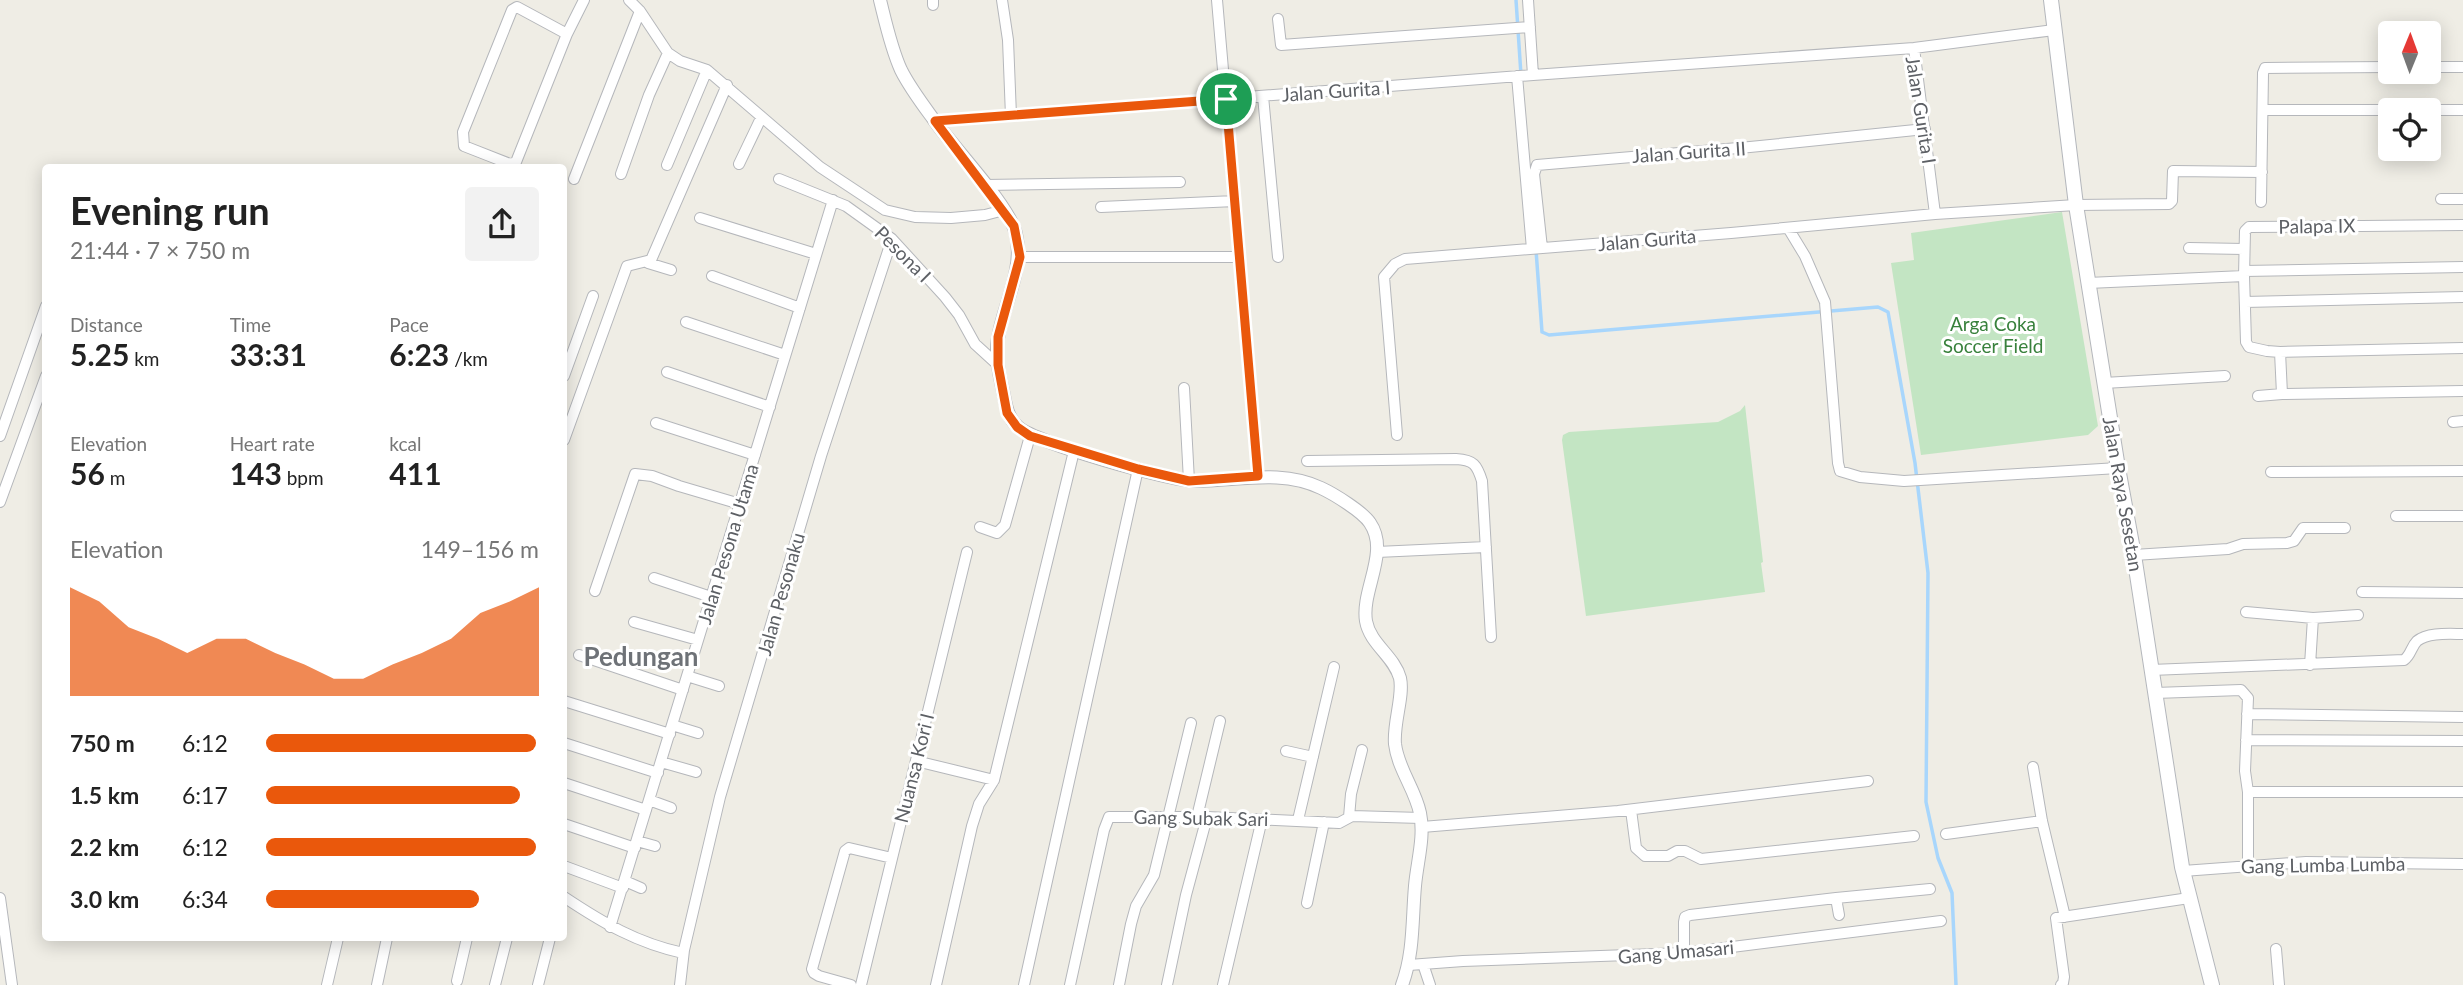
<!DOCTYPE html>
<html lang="en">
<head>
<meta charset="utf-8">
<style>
  body { margin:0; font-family:Lato,sans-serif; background:#f2f2f2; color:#222; height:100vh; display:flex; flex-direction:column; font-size:26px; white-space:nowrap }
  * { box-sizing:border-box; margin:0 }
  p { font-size:23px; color:#767676 }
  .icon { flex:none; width:38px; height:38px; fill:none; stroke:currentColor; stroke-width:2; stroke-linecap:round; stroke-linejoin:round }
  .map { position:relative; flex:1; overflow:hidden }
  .details { position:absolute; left:42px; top:164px; width:525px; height:777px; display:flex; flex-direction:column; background:#fff; border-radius:7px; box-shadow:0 4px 18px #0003 }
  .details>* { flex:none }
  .needle { width:46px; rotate:1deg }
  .controls { position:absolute; left:2378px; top:21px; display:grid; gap:14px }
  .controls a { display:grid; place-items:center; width:63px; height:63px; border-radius:7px; background:#fff; box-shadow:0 4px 18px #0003; font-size:35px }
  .pin { position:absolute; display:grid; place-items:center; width:60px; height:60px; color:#fff; margin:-30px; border:4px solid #fff; border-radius:50%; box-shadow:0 2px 7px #0007 }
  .round { display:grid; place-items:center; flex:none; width:74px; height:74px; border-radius:7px; background:#f2f2f2 }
  .overview { display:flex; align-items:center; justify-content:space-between; height:119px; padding:0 28px }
  h1 { font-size:38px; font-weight:700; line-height:52px }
  .figures { display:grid; grid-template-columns:repeat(3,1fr); gap:10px; height:119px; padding:7px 28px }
  .figures div { display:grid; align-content:center }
  .figures b { font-size:30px; font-weight:700 }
  .figures small { font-size:19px; font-weight:400 }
  .figures p { font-size:19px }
  .chart { height:196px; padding:14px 28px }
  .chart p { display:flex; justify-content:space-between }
  .chart svg { width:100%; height:126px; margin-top:7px; fill:#ea580c; opacity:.7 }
  ul { padding:0 28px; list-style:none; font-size:23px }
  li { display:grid; grid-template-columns:112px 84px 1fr; align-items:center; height:52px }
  li i { height:18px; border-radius:9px; background:#ea580c }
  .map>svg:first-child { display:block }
  .green { fill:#c3e5c3 }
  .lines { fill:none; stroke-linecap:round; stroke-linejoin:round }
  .stream { stroke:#a8d6fc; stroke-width:3.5 }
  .minor-casing { stroke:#b5b7bb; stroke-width:12 }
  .tertiary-casing { stroke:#b5b7bb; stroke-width:14 }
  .secondary-casing { stroke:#b4b7bc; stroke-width:16 }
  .minor { stroke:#fff; stroke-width:10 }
  .tertiary { stroke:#fff; stroke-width:12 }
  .secondary { stroke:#fff; stroke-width:14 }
  .route-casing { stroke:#fff; stroke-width:14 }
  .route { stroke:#ea580c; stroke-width:9 }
  .labels { text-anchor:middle; stroke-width:6; stroke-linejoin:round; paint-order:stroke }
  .street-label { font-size:19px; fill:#5d6065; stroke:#fff }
  .park-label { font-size:19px; fill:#38813c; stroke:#fff }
  .district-label { font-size:26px; font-weight:bold; fill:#6e7277; stroke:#fff }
</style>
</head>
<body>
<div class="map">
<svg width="2463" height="985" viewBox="0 0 2463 985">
  <rect width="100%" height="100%" fill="#efede5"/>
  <path class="green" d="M2062 212 2098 426 2088 435 1921 455 1891 263 1914 260 1911 233Z
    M1745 405 1763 562 1761 563 1765 592 1586 616 1562 440 1563 435 1569 432 1718 422 1740 411Z"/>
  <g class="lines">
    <path class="stream" d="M1516 0 1521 75
      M1536 250 1542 332 1549 335 1878 307 1888 312 1915 463 1928 573 1926 802 1938 858 1952 893 1956 985"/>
    <g class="minor-casing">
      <path id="minor" d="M629 0 640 11 668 53 680 61 707 70 820 167 885 210 915 217 951 218 985 215 1004 210
        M933 0V5
        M1002 0 1008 40 1011 116
        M1217 0 1258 476
        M1278 19 1281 45 1530 27
        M567 34 517 7 512 10 463 132 464 146 510 164 516 162 567 34 584 0
        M1914 48 1935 214
        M2429 67H2463
        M1533 75 1914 48 2054 30
        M1517 76 1532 249
        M1263 96 1278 257
        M2263 110H2463
        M935 121 1533 75 1528 0
        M739 164 761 118
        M667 165 707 70
        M621 174 649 95 668 53
        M574 179 640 11
        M779 179 846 206 892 239 945 297 959 315 975 344 998 365
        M985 185 1180 182
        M2441 199H2463
        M2261 202 2263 73 2265 68 2390 67
        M1101 207 1235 201
        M700 218 816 254
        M2463 225 2249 227 2245 231 2244 276 2246 342 2249 347 2267 351 2280 352 2463 348
        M1788 228 1805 256 1825 302 1838 463 1840 471 1860 477 1904 481 2118 468
        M1542 248 1534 174 1537 165 1750 147 1925 129
        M2189 248 2244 249
        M1020 257H1238
        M648 263 671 270
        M2244 271 2463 267
        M712 276 800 308
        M2088 283 2244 276
        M2245 302 2463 297
        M686 322 785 355
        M2280 352 2282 394
        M667 372 770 407
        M564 376 593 296
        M2104 383 2225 376
        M1184 388 1189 481
        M2258 396 2282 394 2463 391
        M2453 422 2463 421
        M656 423 755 455
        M1397 435 1384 277 1395 264 1405 259 1731 233 1935 214 2076 205 2169 204 2172 201 2173 171 2262 172
        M0 436 46 306
        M564 440 627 266 651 260 727 85
        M1307 461 1456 459C1474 460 1477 465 1482 481L1491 637
        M2271 472 2463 471
        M0 502 46 376
        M2396 516H2463
        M980 527 997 533 1005 525 1030 436
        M1377 552 1486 547
        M2134 555 2228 549 2243 544 2287 543 2294 541 2303 528H2345
        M654 578 711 597
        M595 591 635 474 652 476 679 486 740 504
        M2362 592 2463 593
        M2246 612 2313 618 2358 615
        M634 622 698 640
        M579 655 683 690
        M2310 665 2313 618
        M2151 670 2404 660C2411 655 2411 647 2417 641 2428 632 2450 634 2463 634
        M687 676 719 686
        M2155 693 2241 690 2248 698 2245 771 2248 792V865
        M564 701 670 734
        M2247 714 2463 717
        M672 725 698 733
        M2246 740 2463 741
        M564 743 658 773
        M1286 751 1313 757
        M916 761 994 780
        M661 762 696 772
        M2033 767 2042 821 2065 917
        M564 783 646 810
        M2248 792H2463
        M649 800 671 808
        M1631 810 1636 848 1645 856H1668L1677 851H1685L1701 859 1914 836
        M1197 817 1220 721
        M1349 817 1351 794 1362 750
        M1298 820 1334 667
        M564 824 635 848
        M1422 827 1618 811 1868 781
        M1946 834 2042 821
        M637 841 655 846
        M564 866 623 888
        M2183 871 2306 862 2463 864
        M625 881 641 888
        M564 897C603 923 637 943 683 953
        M0 898 12 985
        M1836 898 1930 889
        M1307 903 1324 822
        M610 927 833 200
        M2276 949 2279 985
        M1684 953V922L1685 917 1690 915 1836 898 1839 915
        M1423 964 1430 985
        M1409 965 1463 961 1684 953 1941 921
        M457 981 467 938
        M327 985 338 938
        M377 985 387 938
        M495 985 507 938
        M538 985 550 938
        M680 985 684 950 720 797 821 456 892 239
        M851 985 819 976 814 973 812 969 845 851 849 848 892 858
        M861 985 967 552
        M936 985 972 826 979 804 994 780 1074 451
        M1024 985 1138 469
        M1070 985 1104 830 1109 817H1207L1339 823 1352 816 1421 818
        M1119 985 1131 924 1136 906 1154 875 1191 723
        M1167 985 1186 895 1207 817
        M1223 985 1262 819
        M2061 985 2063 983 2064 977 2056 918 2189 898"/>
    </g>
    <g class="tertiary-casing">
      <path id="tertiary" d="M880 0C886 24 891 48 901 70 910 88 923 105 934 120 953 147 1010 206 1016 234 1024 270 1004 303 998 338 995 356 999 373 1003 391 1006 405 1007 417 1018 427 1036 443 1170 481 1196 481 1238 481 1281 469 1321 488 1334 494 1363 512 1370 523 1390 552 1361 590 1366 621 1370 644 1394 656 1400 678 1404 696 1393 723 1395 744 1398 769 1415 789 1420 813 1425 837 1417 862 1415 886 1412 920 1414 953 1402 985"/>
    </g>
    <g class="secondary-casing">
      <path id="secondary" d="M2051 0 2076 205 2118 468 2134 555 2182 867 2212 985"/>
    </g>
    <use href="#minor" class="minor"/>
    <use href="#tertiary" class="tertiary"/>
    <use href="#secondary" class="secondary"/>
  </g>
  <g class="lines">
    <g class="route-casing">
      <path id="route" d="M1226 99 1258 476 1189 481 1138 469 1030 436 1017 427 1007 413 998 365V337L1020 257 1014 226 935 121Z"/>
    </g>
    <use href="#route" class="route"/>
  </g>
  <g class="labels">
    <g class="street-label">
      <text transform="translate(1336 91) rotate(-4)" y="7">Jalan Gurita I</text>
      <text transform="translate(1921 110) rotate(81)" y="7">Jalan Gurita I</text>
      <text transform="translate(1689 152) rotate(-4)" y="7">Jalan Gurita II</text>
      <text transform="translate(2317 226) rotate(-1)" y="7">Palapa IX</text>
      <text transform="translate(1647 240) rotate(-5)" y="7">Jalan Gurita</text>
      <text transform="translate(903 254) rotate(45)" y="7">Pesona I</text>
      <text transform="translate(2123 494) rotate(80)" y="7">Jalan Raya Sesetan</text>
      <text transform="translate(728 544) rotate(-73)" y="7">Jalan Pesona Utama</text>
      <text transform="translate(781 594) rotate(-74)" y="7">Jalan Pesonaku</text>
      <text transform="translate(914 768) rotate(-76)" y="7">Nuansa Kori I</text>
      <text transform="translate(1201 818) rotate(1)" y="7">Gang Subak Sari</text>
      <text transform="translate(2323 865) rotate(-1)" y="7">Gang Lumba Lumba</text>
      <text transform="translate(1676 952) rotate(-5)" y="7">Gang Umasari</text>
    </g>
    <g class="park-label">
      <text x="1993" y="331">Arga Coka<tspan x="1993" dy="22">Soccer Field</tspan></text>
    </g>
    <g class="district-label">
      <text x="641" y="666">Pedungan</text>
    </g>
  </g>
</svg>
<div class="controls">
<a><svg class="needle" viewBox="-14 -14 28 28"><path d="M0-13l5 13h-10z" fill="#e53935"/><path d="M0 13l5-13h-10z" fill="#767676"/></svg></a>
<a><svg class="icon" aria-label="locate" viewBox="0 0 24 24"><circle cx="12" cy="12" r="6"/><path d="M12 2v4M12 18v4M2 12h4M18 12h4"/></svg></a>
</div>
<div class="pin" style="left:1226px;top:99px;background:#1e9e55"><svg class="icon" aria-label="arrive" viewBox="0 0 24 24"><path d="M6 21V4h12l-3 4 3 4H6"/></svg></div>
<section class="details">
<div class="overview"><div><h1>Evening run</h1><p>21:44 · 7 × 750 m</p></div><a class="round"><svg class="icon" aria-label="share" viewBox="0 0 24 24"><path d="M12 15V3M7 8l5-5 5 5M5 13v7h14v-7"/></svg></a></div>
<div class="figures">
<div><p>Distance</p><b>5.25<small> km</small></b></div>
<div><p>Time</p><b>33:31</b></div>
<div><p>Pace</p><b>6:23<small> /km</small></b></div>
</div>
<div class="figures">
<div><p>Elevation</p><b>56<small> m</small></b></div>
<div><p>Heart rate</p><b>143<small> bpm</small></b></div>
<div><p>kcal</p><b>411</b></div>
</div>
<div class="chart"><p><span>Elevation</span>149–156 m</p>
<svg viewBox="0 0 160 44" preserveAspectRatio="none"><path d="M0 44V6L10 11L20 20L30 24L40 29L50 24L60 24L70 29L80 33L90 38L100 38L110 33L120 29L130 24L140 15L150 11L160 6V44z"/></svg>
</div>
<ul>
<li><b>750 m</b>6:12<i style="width:99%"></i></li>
<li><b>1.5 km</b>6:17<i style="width:93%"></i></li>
<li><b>2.2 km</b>6:12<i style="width:99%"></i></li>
<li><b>3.0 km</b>6:34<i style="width:78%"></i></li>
</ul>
</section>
</div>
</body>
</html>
